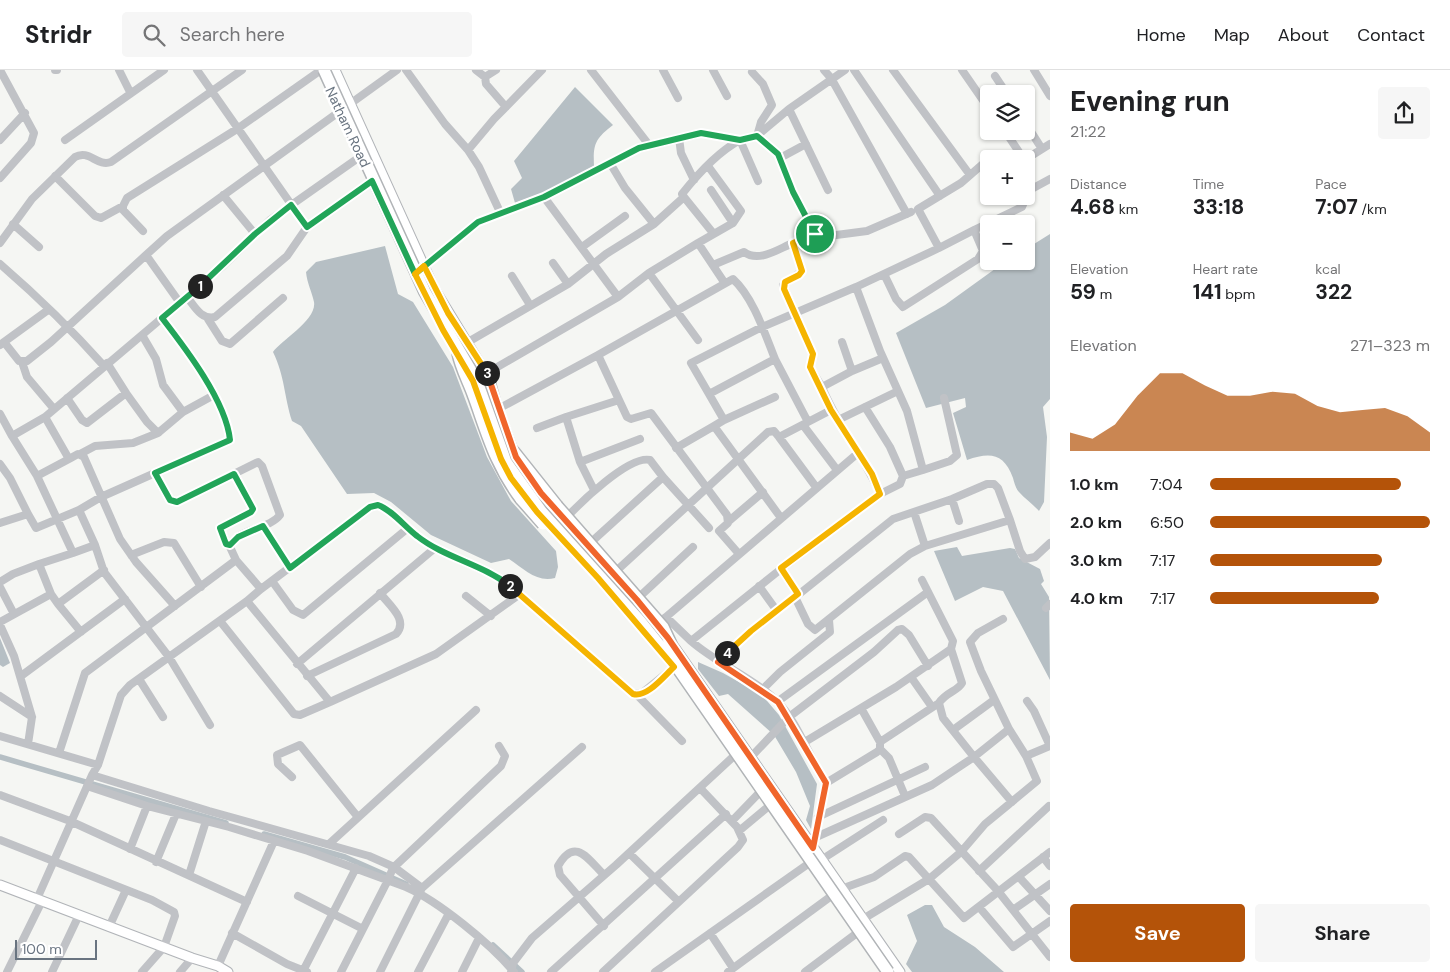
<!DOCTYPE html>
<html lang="en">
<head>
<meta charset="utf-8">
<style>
  body { margin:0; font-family:"DM Sans",sans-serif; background:#f6f6f6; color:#202124; height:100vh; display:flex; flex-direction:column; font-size:19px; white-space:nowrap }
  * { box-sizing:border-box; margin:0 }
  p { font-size:16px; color:#757577 }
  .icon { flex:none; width:28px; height:28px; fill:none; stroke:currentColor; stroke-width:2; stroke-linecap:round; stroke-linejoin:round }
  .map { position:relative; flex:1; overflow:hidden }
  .drawer { display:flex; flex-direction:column; background:#fff; width:400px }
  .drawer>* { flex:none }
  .buttons { position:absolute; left:980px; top:15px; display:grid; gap:10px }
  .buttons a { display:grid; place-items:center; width:55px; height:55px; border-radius:5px; background:#fff; box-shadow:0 1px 4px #0004; font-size:25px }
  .scale { position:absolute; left:15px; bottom:12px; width:82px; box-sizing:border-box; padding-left:5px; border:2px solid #697480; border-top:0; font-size:14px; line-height:18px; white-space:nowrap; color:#697480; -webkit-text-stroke:4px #fff; paint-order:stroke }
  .pin { position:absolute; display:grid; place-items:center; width:42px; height:42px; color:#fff; margin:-21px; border:2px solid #fff; border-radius:50%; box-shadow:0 1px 5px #0007 }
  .km { position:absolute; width:25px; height:25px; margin:-12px; border-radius:50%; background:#222; color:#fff; font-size:14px; line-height:25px; text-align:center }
  .round { display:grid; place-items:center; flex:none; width:52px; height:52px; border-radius:5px; background:#f6f6f6 }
  .summary { display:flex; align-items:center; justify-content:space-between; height:85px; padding:0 20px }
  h1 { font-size:28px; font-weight:700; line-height:38px }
  .metrics { display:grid; grid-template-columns:repeat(3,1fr); gap:8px; height:85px; padding:5px 20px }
  .metrics div { display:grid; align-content:center }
  .metrics b { font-size:21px; font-weight:700 }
  .metrics small { font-size:14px; font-weight:400 }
  .metrics p { font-size:14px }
  .chart { height:140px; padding:10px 20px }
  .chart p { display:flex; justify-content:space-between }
  .chart svg { width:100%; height:90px; margin-top:5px; fill:#b45309; opacity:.7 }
  .primary-button { display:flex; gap:10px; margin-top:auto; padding:10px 20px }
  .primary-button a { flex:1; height:58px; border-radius:5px; background:#b45309; color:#fff; font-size:20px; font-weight:700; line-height:58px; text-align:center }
  .primary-button a+a { background:#f6f6f6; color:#202124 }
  ul { padding:0 20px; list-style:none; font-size:16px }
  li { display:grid; grid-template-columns:80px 60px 1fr; align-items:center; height:38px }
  li i { height:12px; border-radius:6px; background:#b45309 }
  header { display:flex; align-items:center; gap:30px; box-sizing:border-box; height:70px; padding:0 25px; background:#fff; border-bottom:1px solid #e0e0e0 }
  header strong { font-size:24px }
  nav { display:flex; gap:28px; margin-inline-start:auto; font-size:18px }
  .search { width:350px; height:45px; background:#f6f6f6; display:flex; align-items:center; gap:12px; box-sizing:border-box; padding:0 18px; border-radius:5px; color:#757577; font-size:19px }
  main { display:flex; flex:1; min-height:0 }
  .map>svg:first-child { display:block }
  .water { fill:#b6bfc4 }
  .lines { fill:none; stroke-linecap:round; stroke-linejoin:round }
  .canal { stroke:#b6bfc4; stroke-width:5.5 }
  .major-casing { stroke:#b1b4b8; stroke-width:11 }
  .highway-casing { stroke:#b1b4b7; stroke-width:14 }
  .minor { stroke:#c0c2c6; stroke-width:8 }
  .major { stroke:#fff; stroke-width:9 }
  .highway { stroke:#fff; stroke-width:11 }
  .highway-bridge-casing { stroke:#b1b4b7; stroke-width:14; stroke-linecap:butt }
  .minor-bridge { stroke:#c0c2c6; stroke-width:8 }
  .highway-bridge { stroke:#fff; stroke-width:11 }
  .split-1-casing { stroke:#fff; stroke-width:10 }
  .split-2-casing { stroke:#fff; stroke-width:10 }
  .split-3-casing { stroke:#fff; stroke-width:10 }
  .split-4-casing { stroke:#fff; stroke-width:10 }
  .split-5-casing { stroke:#fff; stroke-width:10 }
  .split-1 { stroke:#22a559; stroke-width:6 }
  .split-2 { stroke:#22a559; stroke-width:6 }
  .split-3 { stroke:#f5b400; stroke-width:6 }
  .split-4 { stroke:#f0652b; stroke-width:6 }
  .split-5 { stroke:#f5b400; stroke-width:6 }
  .labels { text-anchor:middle; stroke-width:5; stroke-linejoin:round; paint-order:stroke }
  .street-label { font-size:14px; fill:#697480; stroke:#fff }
</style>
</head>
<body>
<header>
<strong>Stridr</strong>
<div class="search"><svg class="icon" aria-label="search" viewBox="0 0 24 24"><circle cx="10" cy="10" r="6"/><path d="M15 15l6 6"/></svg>Search here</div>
<nav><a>Home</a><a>Map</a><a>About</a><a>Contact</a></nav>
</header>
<main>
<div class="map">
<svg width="1050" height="902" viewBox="0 0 1050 902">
  <rect width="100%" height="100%" fill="#f5f6f3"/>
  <path class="water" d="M575 17 613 55C595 69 593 74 594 96L545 122 515 133 511 119 522 108 514 91Z
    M1050 164V329L1043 337 1047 367 1044 432 1039 441C1033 434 1025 429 1019 422 1016 419 1014 412 1013 408 1004 383 990 382 967 390L953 343 966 337 965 328 926 338 896 263 945 235 1006 191H1026V179Z
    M385 176 398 224 413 232 453 297 487 387 511 431 556 481 558 497 555 508C537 513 524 499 509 489L491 493 431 465 391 432 374 423 347 424 301 356 292 351C284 326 285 307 273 282 281 270 317 250 314 232 312 222 307 213 306 202L316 192Z
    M957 477 962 486 1010 478 1015 479 1019 488 1040 499 1044 511 1041 514 1049 527 1050 610 1003 521 983 517 955 531 934 481Z
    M0 568 10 593 3 597 0 595Z
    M698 592 723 603 762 625 779 645 817 714 811 759 806 750 810 736 796 702 774 665 728 624 719 626 698 599Z
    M925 835H932L944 857 975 877 1004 902H912L906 894 917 871 907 845Z"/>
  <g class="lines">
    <path class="canal" d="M0 687 226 753
      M264 764 345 787 406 814
      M493 875 522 902"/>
    <g class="major-casing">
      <path id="major" d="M335 0 434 218 490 310 498 339 516 388
        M675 578 900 902
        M0 815 192 888 218 896 228 902"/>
    </g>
    <g class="highway-casing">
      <path id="highway" d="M458 283C461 299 469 312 474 327 488 366 495 394 521 429
        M514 382 557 436"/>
    </g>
    <path class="minor" d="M0 0 34 63 31 73 0 108
      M55 0H57
      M119 0 130 22
      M406 0 445 54 468 80 479 97 500 142
      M476 0 485 7 496 0
      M591 0 649 75
      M663 0 678 28
      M713 0 727 26
      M824 0 831 8 907 144
      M854 0 940 126
      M893 0 970 105
      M962 0 989 39
      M1034 0 1050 26
      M752 2 763 14 772 35 761 52 757 66
      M995 6 1007 24
      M485 7 486 14 506 37
      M1026 54 1042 79
      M1005 61 1019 82
      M758 65 789 39
      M679 68 681 83 694 110
      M0 70 25 43
      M65 70 164 0
      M468 80 494 49 542 0
      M361 86 270 150 223 196 162 248C186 279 226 331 230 370L155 403C160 412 166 431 177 432L258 392 262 396 280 445C269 460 236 458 230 477L236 490 261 519 370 437 377 435C392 439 405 456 417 466 443 487 477 494 505 512L633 624 642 623 674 597
      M780 88 806 74
      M1026 89 1050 74
      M610 93 625 118 654 154
      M708 96 741 141 733 153
      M55 106 95 146 101 148 123 136
      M828 120 789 39 845 0
      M1026 122 1050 109
      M223 125 255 164
      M544 127 639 78 701 63 740 70 757 66 778 84 793 122 815 164 793 173 802 201 783 215 813 284 810 297 822 317
      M684 127 713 163
      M13 154 39 177
      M307 157 372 111
      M974 160 1022 137 1025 130 1023 126
      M143 161 123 140V136L127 128 237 59 321 0
      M815 164 816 167H821L867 161 911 142
      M0 173 32 129 75 87C89 79 97 97 111 92L242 0
      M698 173 733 153 711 120
      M582 177 625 146
      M553 193 568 214
      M0 194C37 226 72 260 104 296
      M713 195 744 182C759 193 778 179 793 173
      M420 199 478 152 544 127 618 227 649 203 698 173 724 212
      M649 203 698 270
      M884 204 896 229 903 237 978 189 983 181 974 160 939 178 918 139 961 113 992 86 995 89
      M512 206 530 235
      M187 227C195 237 201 250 215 247L287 186 307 157 197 0
      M180 233 146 185 167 166 397 0
      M162 248 45 347 69 389 78 384 84 387 120 469 136 492 175 536
      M208 249 222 271 230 274 283 228
      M142 265 156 289 163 315 183 342
      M4 272 48 240
      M468 272 568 214 606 184 654 154 684 127 682 124C697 105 718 82 740 70L758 111
      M842 272 852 301 822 317C837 355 864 386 880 424
      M0 275 4 272 19 291H27L51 272 146 185
      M598 285 733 209C753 227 765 264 775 289
      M22 292 27 307 54 339
      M107 293 126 323
      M852 301 883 288
      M487 303 618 227
      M709 324 691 293 762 257 856 217
      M67 328 82 350 87 353 126 323 147 352 158 363 183 342 214 325
      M619 330 566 347 580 392 640 369
      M865 337 890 377 903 406
      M498 339 598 285 627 347 631 349 651 343 727 445 728 453 719 461 739 484
      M0 344 12 366
      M45 347 12 366 37 406 73 483 39 494 51 524
      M724 350 775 327
      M838 350 898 321
      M803 355 837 400
      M537 358 566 347
      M779 367 816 417
      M676 378 714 356
      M80 384 95 376 133 373 158 363
      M580 392 594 420
      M0 394 10 408 28 444
      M923 400 950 391 957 385 944 328
      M37 406 69 389
      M952 429 959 451
      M79 440 101 427 155 403
      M914 442 925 476
      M781 448 714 356 724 350 709 324 775 289 808 352
      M565 449C579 434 629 385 650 390L663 407
      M729 451 763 422
      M0 453 28 444 36 458 79 440 95 475 104 502 169 587 247 531
      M263 456 290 498
      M230 475 227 474 220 458 251 442 253 439 234 404
      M588 475 663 407 709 458
      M73 483 95 475
      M131 485 164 472 174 473 201 517
      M781 499 880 424 900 414 903 406 923 400 907 341 880 281 856 217 939 178
      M614 503 768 362 774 361 779 367 831 340
      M922 510 953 571 951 579 962 613C958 621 946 622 939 633
      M272 511 293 540 303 545 408 458
      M0 512 13 504 39 494
      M759 516 777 541
      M0 517 14 544
      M261 519 247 531 330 632 436 584 520 524
      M798 525 893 449 952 429 987 414H994L998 418 1010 450
      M466 526 491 546
      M637 529 693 477
      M58 534 81 562
      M1046 538 1050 534
      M666 547 858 383
      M1003 549 978 563 970 572 981 601 1009 659
      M220 551 294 644 300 645 330 632
      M0 552 51 524 58 534 104 500
      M657 554 666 547 691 571 781 499 798 525 795 527 808 554 815 560 910 484 925 476 1010 450 1020 481 1025 489 1035 487 1050 473
      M0 555 14 586 32 647 28 674
      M691 571C717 594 752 607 776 630 798 652 809 687 826 713L813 778
      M718 592 751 561 795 527
      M297 594 435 478
      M21 606 125 529
      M307 606 396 564C409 550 389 535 380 523
      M911 607 932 637
      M139 609 163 647
      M762 620 780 602 830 562 829 550
      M637 625 682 671
      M0 626 32 647
      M1027 631 1034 641 1050 676
      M777 632 928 522
      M861 638 880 672
      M953 660 994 630
      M0 666 98 695 92 705 209 741 369 786 394 797 422 818
      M803 673 896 617 951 579
      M880 679 889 688 905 726
      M59 683 85 603 236 490
      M751 687 789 647 874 582 898 560 902 559 909 565 928 596
      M98 695 121 625 130 615 169 587 210 655
      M292 707 278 694 277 685 300 675 357 746
      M826 713 877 682 880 679V672L939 633 943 648 974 687 1009 659 1026 686 1050 676
      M87 716 147 736 229 757 308 781 406 817C438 831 491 874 514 902
      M0 725 70 751 247 832
      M818 747 925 697
      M732 751 759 723
      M739 761 769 736
      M899 764 925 747 931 748 998 821 1050 887
      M814 768 932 715 974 687 1012 732
      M0 770 152 830 174 842 175 846 164 877 142 902
      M329 774 476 640
      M130 779 147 736
      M629 783 678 831
      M1043 787 1050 796
      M821 790 883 750
      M156 792 176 744
      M393 798 501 696 505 686 499 676
      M979 801 1049 736
      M189 805 206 751
      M1019 807 1050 841
      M841 819 874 807 905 786 909 787 964 848 1050 782
      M298 826 363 859
      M37 829 92 705
      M979 837 1013 877 1050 851
      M1013 840 1050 814
      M863 849 929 809 961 782 985 754 1037 711 1026 686
      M604 856 560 805 558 796C575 766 588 789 604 805
      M109 857 126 820
      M232 863 287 894 307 902
      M710 863 733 898
      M218 896 274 771
      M303 901 356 798
      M7 902 42 831
      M52 902 79 845
      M180 902 192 888
      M341 902 387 812
      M380 902 422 818 582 677
      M418 902 448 845
      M462 902 479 868
      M511 902 513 893 532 868 616 795 734 686
      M551 902 726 744
      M603 902 738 777 743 770 737 757 700 718
      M655 902 808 794
      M728 902 830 827
      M805 902 857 863"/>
    <use href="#major" class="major"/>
    <use href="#highway" class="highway"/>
    <g class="highway-bridge-casing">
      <path id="highway-bridge" d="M324 0 425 222 477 311 506 392 541 441 640 551 677 597 888 902
        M521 429 543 454
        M557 436 663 557 676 585"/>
    </g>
    <path class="minor-bridge" d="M387 812 393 798"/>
    <use href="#highway-bridge" class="highway-bridge"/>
  </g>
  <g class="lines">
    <g class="split-1-casing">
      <path id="split-1" d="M200 216 255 164 291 135 307 157 372 111 415 204 478 152 544 127 639 78 701 63 740 70 757 66 778 84 793 122 815 164"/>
    </g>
    <g class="split-2-casing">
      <path id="split-2" d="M200 216 162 248C186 279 226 331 230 370L155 403 170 430 177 432 234 404 253 439 251 442 220 458 226 474 230 475 238 467 263 456 290 498 370 437 378 435C392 440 405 457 417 466 445 488 482 494 510 516"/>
    </g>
    <g class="split-3-casing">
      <path id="split-3" d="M487 303 448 243 424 196 415 204 443 260 473 311 501 389 511 408 537 442 598 508 674 597C664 606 647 628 633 624L510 516"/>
    </g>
    <g class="split-4-casing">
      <path id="split-4" d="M487 303 516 387 541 423 637 530 668 568 813 778 826 713 778 632 718 592 727 583"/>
    </g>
    <g class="split-5-casing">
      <path id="split-5" d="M727 583 751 561 798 524 781 498 880 424 872 404 831 340 810 297 813 284 784 219 785 212 799 205 802 201 793 173 815 164"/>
    </g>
    <use href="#split-1" class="split-1"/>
    <use href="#split-2" class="split-2"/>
    <use href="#split-3" class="split-3"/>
    <use href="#split-4" class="split-4"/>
    <use href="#split-5" class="split-5"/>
  </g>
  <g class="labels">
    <g class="street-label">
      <text transform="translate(348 57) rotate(65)" y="5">Natham Road</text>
    </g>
  </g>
</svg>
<div class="buttons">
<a><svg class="icon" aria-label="layers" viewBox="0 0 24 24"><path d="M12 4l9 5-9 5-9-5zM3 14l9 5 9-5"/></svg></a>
<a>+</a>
<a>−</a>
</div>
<div class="scale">100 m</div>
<div class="pin" style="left:815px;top:164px;background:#1e9e55"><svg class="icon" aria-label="arrive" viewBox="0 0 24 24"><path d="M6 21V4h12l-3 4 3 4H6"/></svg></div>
<b class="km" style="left:200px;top:216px">1</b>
<b class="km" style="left:510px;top:516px">2</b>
<b class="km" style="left:487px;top:303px">3</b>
<b class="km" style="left:727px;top:583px">4</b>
</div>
<section class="drawer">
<div class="summary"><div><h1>Evening run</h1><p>21:22</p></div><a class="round"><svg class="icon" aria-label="share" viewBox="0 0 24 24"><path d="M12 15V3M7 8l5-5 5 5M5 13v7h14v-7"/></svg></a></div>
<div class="metrics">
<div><p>Distance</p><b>4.68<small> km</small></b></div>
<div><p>Time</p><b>33:18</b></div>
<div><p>Pace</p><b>7:07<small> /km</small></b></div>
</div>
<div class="metrics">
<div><p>Elevation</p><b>59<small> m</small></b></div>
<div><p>Heart rate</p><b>141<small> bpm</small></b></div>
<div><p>kcal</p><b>322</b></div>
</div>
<div class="chart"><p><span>Elevation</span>271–323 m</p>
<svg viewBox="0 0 160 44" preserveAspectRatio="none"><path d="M0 44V35L10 38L20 31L30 17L40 6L50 6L60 12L70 17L80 17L90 15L100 16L110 22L120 25L130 24L140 23L150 27L160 35V44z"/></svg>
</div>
<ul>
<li><b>1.0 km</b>7:04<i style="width:87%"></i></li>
<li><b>2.0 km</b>6:50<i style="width:100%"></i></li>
<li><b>3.0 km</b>7:17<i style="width:78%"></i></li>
<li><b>4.0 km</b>7:17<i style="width:77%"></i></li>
</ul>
<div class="primary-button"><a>Save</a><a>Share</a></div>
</section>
</main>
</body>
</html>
